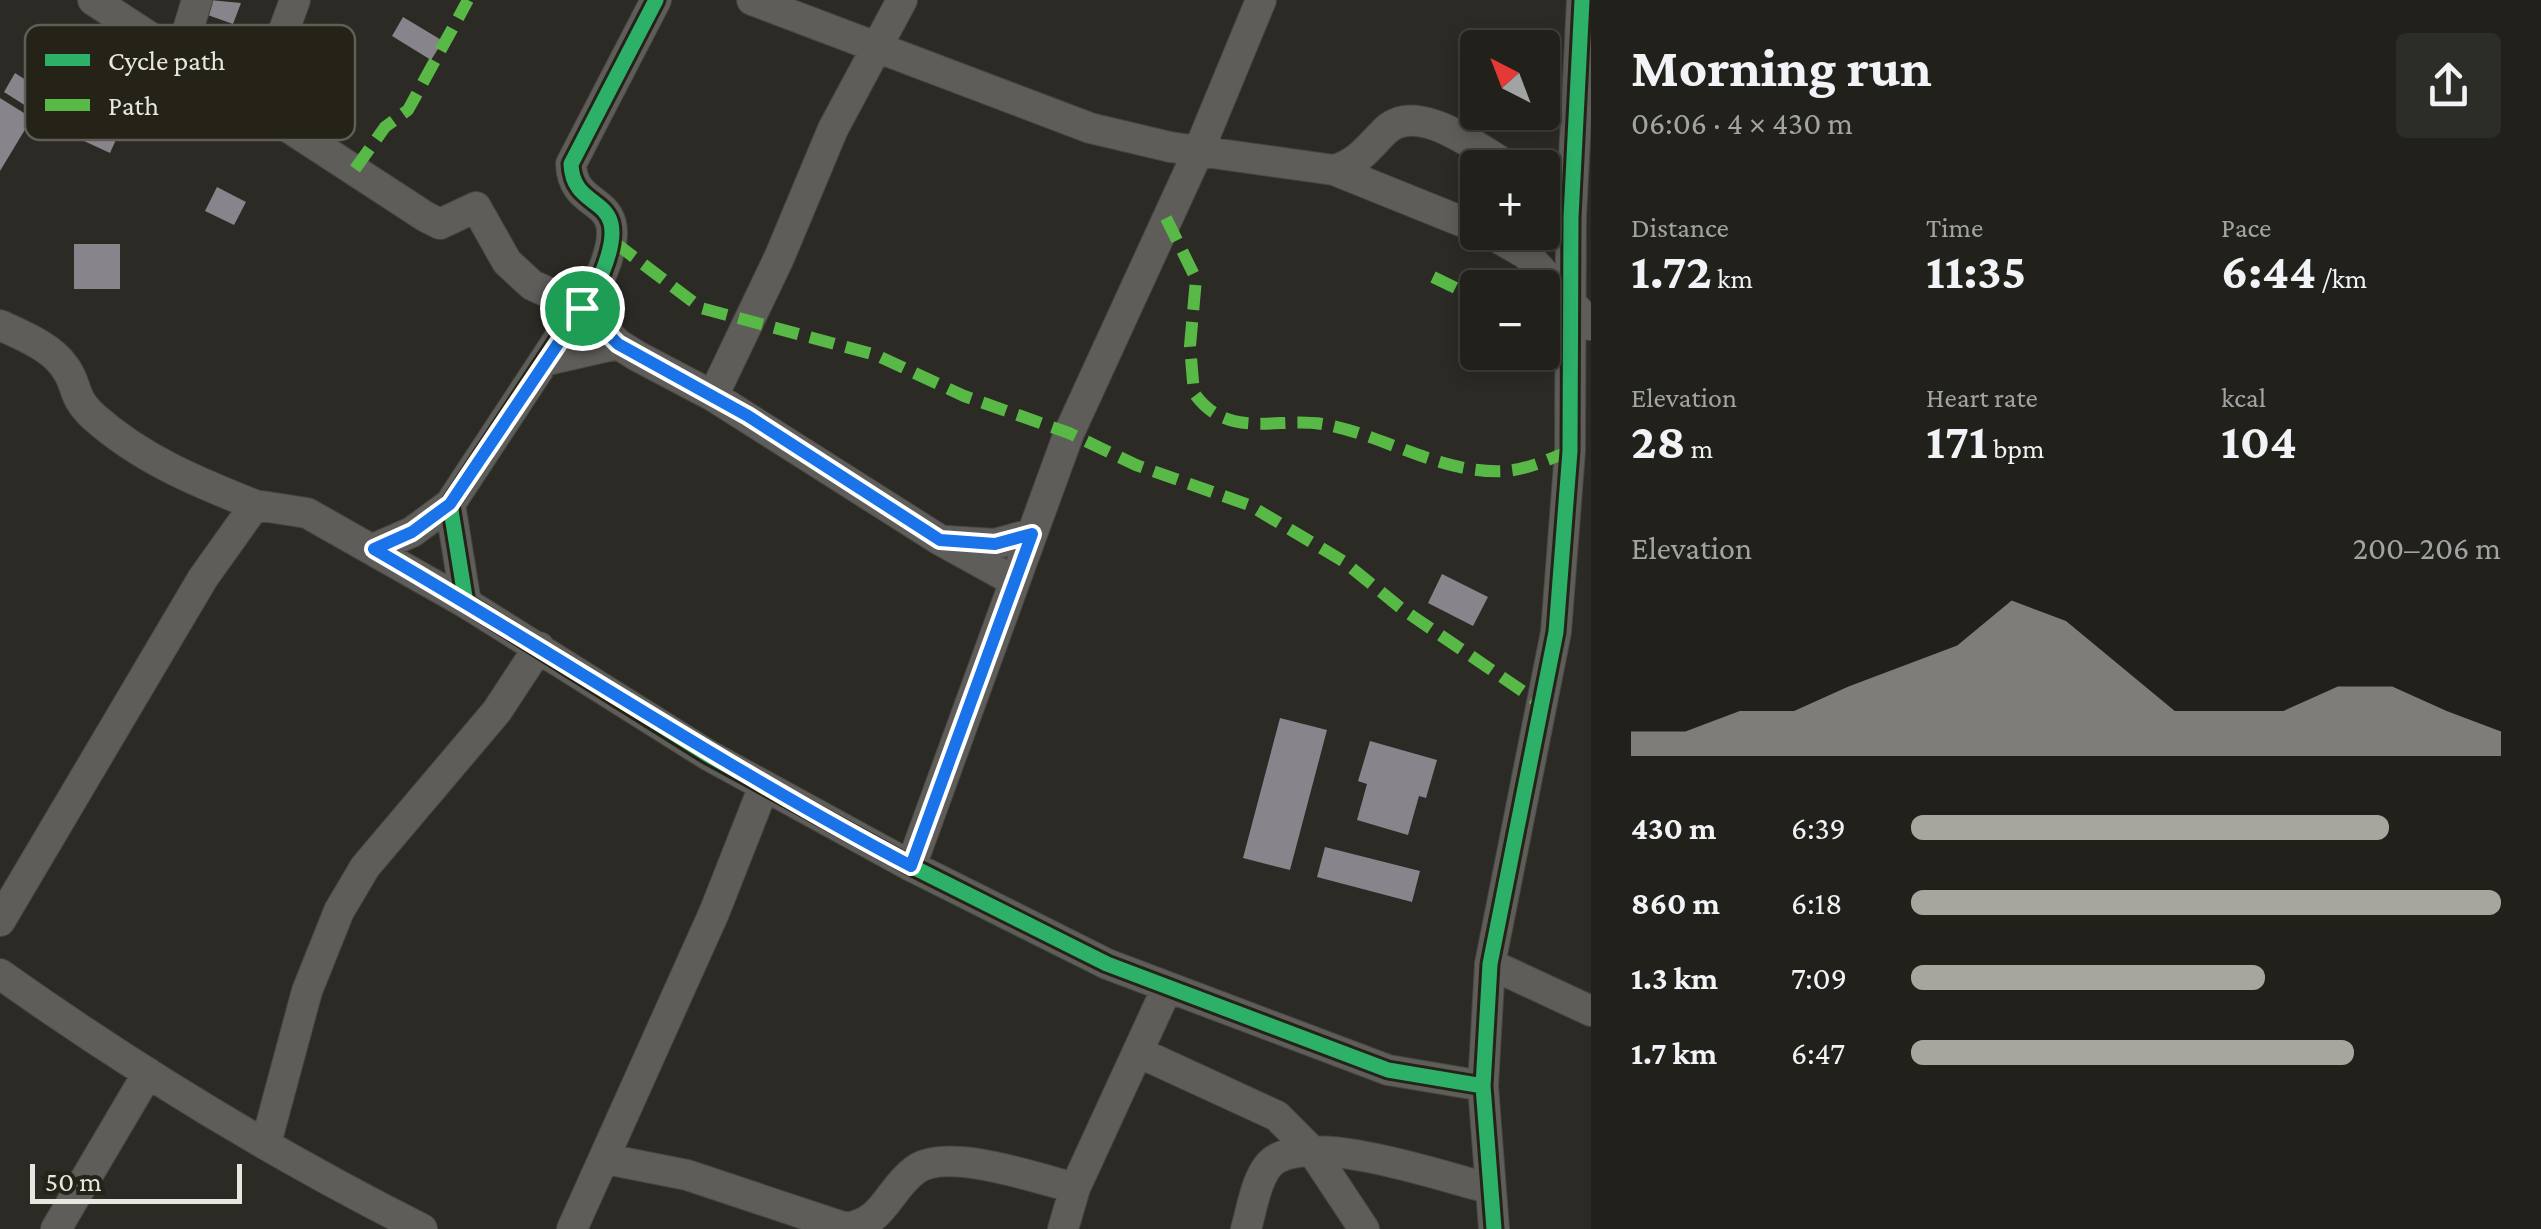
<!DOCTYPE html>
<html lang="en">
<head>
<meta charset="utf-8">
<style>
  body { margin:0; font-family:"Crimson Pro",serif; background:#2d2d28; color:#f1f3f6; height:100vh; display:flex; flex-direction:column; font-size:38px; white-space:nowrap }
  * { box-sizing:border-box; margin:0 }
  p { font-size:32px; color:#a2a3a3 }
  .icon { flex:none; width:55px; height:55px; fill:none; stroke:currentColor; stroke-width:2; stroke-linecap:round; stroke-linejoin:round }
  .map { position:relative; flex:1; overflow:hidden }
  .side { display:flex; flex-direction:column; background:#21201b; width:950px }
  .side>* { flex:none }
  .needle { width:65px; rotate:318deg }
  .tools { position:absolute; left:1460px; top:30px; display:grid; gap:20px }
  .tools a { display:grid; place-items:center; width:100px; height:100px; border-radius:10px; background:#21201b; box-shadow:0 5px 15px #0003,0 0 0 2px #3e3e3a; font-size:50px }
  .scale { position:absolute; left:30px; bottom:25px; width:212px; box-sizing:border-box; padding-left:10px; border:5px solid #e8e7df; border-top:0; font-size:28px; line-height:35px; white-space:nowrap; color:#e8e7df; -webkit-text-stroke:8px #252318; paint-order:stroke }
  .pin { position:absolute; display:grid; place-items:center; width:85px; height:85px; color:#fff; margin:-42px; border:5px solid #fff; border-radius:50%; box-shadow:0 2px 10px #0007 }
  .round { display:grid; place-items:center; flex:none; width:105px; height:105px; border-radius:10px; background:#2d2d28 }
  .head { display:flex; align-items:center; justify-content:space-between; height:170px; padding:0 40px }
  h1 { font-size:55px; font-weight:700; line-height:75px }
  .stats { display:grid; grid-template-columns:repeat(3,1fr); gap:15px; height:170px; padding:10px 40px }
  .stats div { display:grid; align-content:center }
  .stats b { font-size:50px; font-weight:700 }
  .stats small { font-size:28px; font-weight:400 }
  .stats p { font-size:28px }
  .chart { height:280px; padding:20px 40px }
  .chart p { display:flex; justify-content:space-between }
  .chart svg { width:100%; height:180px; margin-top:10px; fill:#a6a59e; opacity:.7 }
  ul { padding:0 40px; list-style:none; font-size:32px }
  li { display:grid; grid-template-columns:160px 120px 1fr; align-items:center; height:75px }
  li i { height:25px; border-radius:12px; background:#a6a59e }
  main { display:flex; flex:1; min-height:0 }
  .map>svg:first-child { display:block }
  .building { fill:#88848b }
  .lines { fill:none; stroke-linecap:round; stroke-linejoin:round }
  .minor-casing { stroke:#464540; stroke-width:32 }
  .minor { stroke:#5e5d59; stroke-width:30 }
  .quiet { stroke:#58b947; stroke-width:12; stroke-dasharray:25 12; stroke-linecap:butt }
  .cycleway-casing { stroke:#252318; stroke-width:21 }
  .cycleway { stroke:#2db169; stroke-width:15 }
  .route-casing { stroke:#fff; stroke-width:20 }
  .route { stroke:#1a73e8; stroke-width:12 }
  .key { fill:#252318; stroke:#605e54; stroke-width:2.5 }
  .key-label { font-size:28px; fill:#e8e7df }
</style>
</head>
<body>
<main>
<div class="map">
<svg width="1591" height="1229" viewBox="0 0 1591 1229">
  <rect width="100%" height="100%" fill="#2c2a24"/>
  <path class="building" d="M210 0 241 3 233 24 205 14Z
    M403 17 443 41 431 60 392 36Z
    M15 73 46 93 34 111 4 92Z
    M0 98 32 118 0 171Z
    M118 98 132 104 110 153 45 123 55 103 105 126Z
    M217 187 246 202 234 225 205 211Z
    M74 244H120V289H74Z
    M1442 574 1488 597 1473 626 1428 603Z
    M1280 718 1327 730 1290 870 1243 858Z
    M1370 741 1437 760 1426 798 1419 796 1408 835 1357 820 1367 784 1358 781Z
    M1325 847 1420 871 1412 902 1317 877Z"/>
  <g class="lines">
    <g class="minor-casing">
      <path id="minor" d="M93 0 426 217 440 224 476 207 507 262 532 285 582 308 618 344 637 356 713 396 940 540 1014 581
        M656 0 571 164C573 217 636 189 602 273L450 504 466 603 708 755 911 866 1107 964 1388 1070 1483 1086
        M752 0 1090 128 1170 147 1334 170C1358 163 1367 149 1384 132 1416 98 1478 149 1511 168
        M180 56 197 0
        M240 96 284 30 295 0
        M1334 170 1478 228
        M1542 189 1571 217
        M1488 232 1526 254 1591 325
        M0 325C21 335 50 346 64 366 79 385 70 395 94 417 141 459 197 482 255 505
        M544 361 618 344
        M713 396 779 258 833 129 902 0
        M948 541 995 544 1031 534
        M373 549 412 532 450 504
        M911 866 1069 433 1199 150 1261 0
        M0 921 203 578 255 505 307 513 466 603
        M1490 964 1591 1011
        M0 974C134 1069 275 1155 422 1229
        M1138 1052 1277 1116 1313 1152 1364 1229
        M266 1143 307 991 339 911 365 867 497 711 539 647
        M606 1159 687 1175 846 1228C885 1222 887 1191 915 1170 947 1146 1038 1179 1075 1188
        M56 1229 148 1073
        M572 1229 714 913 764 786
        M1063 1229 1075 1188 1167 988
        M1246 1229C1252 1209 1257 1170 1276 1159 1320 1134 1440 1176 1488 1188
        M1494 1229 1483 1086 1490 964 1556 632 1570 451 1571 217 1582 0"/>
    </g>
    <use href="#minor" class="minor"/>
    <path class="quiet" d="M355 169 385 127 408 110 468 0
      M1166 218 1196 279 1190 346 1194 393C1228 442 1280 415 1328 425 1387 437 1442 474 1504 471 1527 470 1549 459 1570 451
      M614 242 701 308 876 355 964 396 1069 433 1136 465 1249 505 1343 561 1402 609 1540 703
      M1433 277 1478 299
      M1542 327 1568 334"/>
    <g class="cycleway-casing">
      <path id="cycleway" d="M656 0 571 164C573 217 636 189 602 273L450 504 466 603 708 755 911 866 1107 964 1388 1070 1483 1086
        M1494 1229 1483 1086 1490 964 1556 632 1570 451 1571 217 1582 0"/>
    </g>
    <use href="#cycleway" class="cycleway"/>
  </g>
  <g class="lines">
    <g class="route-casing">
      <path id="route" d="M582 308 618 344 748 416 940 540 995 544 1032 534 911 866C727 769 554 653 374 549L412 532 450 504Z"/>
    </g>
    <use href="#route" class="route"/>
  </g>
  <rect x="25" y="25" width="330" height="115" rx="15" class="key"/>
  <rect x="45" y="54" width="45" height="12" fill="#2db169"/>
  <rect x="45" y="99" width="45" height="12" fill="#58b947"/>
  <g class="key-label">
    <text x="108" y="70">Cycle path</text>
    <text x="108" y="115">Path</text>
  </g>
</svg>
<div class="tools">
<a><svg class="needle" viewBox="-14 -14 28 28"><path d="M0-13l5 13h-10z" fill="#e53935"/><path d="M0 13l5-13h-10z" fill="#a2a3a3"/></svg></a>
<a>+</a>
<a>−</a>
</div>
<div class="scale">50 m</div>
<div class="pin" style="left:582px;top:308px;background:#1e9e55"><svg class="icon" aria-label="arrive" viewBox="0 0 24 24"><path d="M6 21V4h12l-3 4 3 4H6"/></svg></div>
</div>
<section class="side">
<div class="head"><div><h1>Morning run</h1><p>06:06 · 4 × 430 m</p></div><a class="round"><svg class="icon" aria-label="share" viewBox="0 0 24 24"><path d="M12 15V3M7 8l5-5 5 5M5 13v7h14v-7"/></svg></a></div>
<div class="stats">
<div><p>Distance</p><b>1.72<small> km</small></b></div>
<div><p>Time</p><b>11:35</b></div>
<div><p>Pace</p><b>6:44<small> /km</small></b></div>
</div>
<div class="stats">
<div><p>Elevation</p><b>28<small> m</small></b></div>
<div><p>Heart rate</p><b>171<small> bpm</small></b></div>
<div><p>kcal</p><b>104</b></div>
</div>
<div class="chart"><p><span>Elevation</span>200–206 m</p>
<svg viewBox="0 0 160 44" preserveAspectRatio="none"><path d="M0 44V38L10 38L20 33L30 33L40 27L50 22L60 17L70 6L80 11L90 22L100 33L110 33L120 33L130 27L140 27L150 33L160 38V44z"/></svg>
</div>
<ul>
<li><b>430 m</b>6:39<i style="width:81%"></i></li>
<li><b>860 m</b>6:18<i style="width:100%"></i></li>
<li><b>1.3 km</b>7:09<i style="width:60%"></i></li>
<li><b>1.7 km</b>6:47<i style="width:75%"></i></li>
</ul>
</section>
</main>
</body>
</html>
